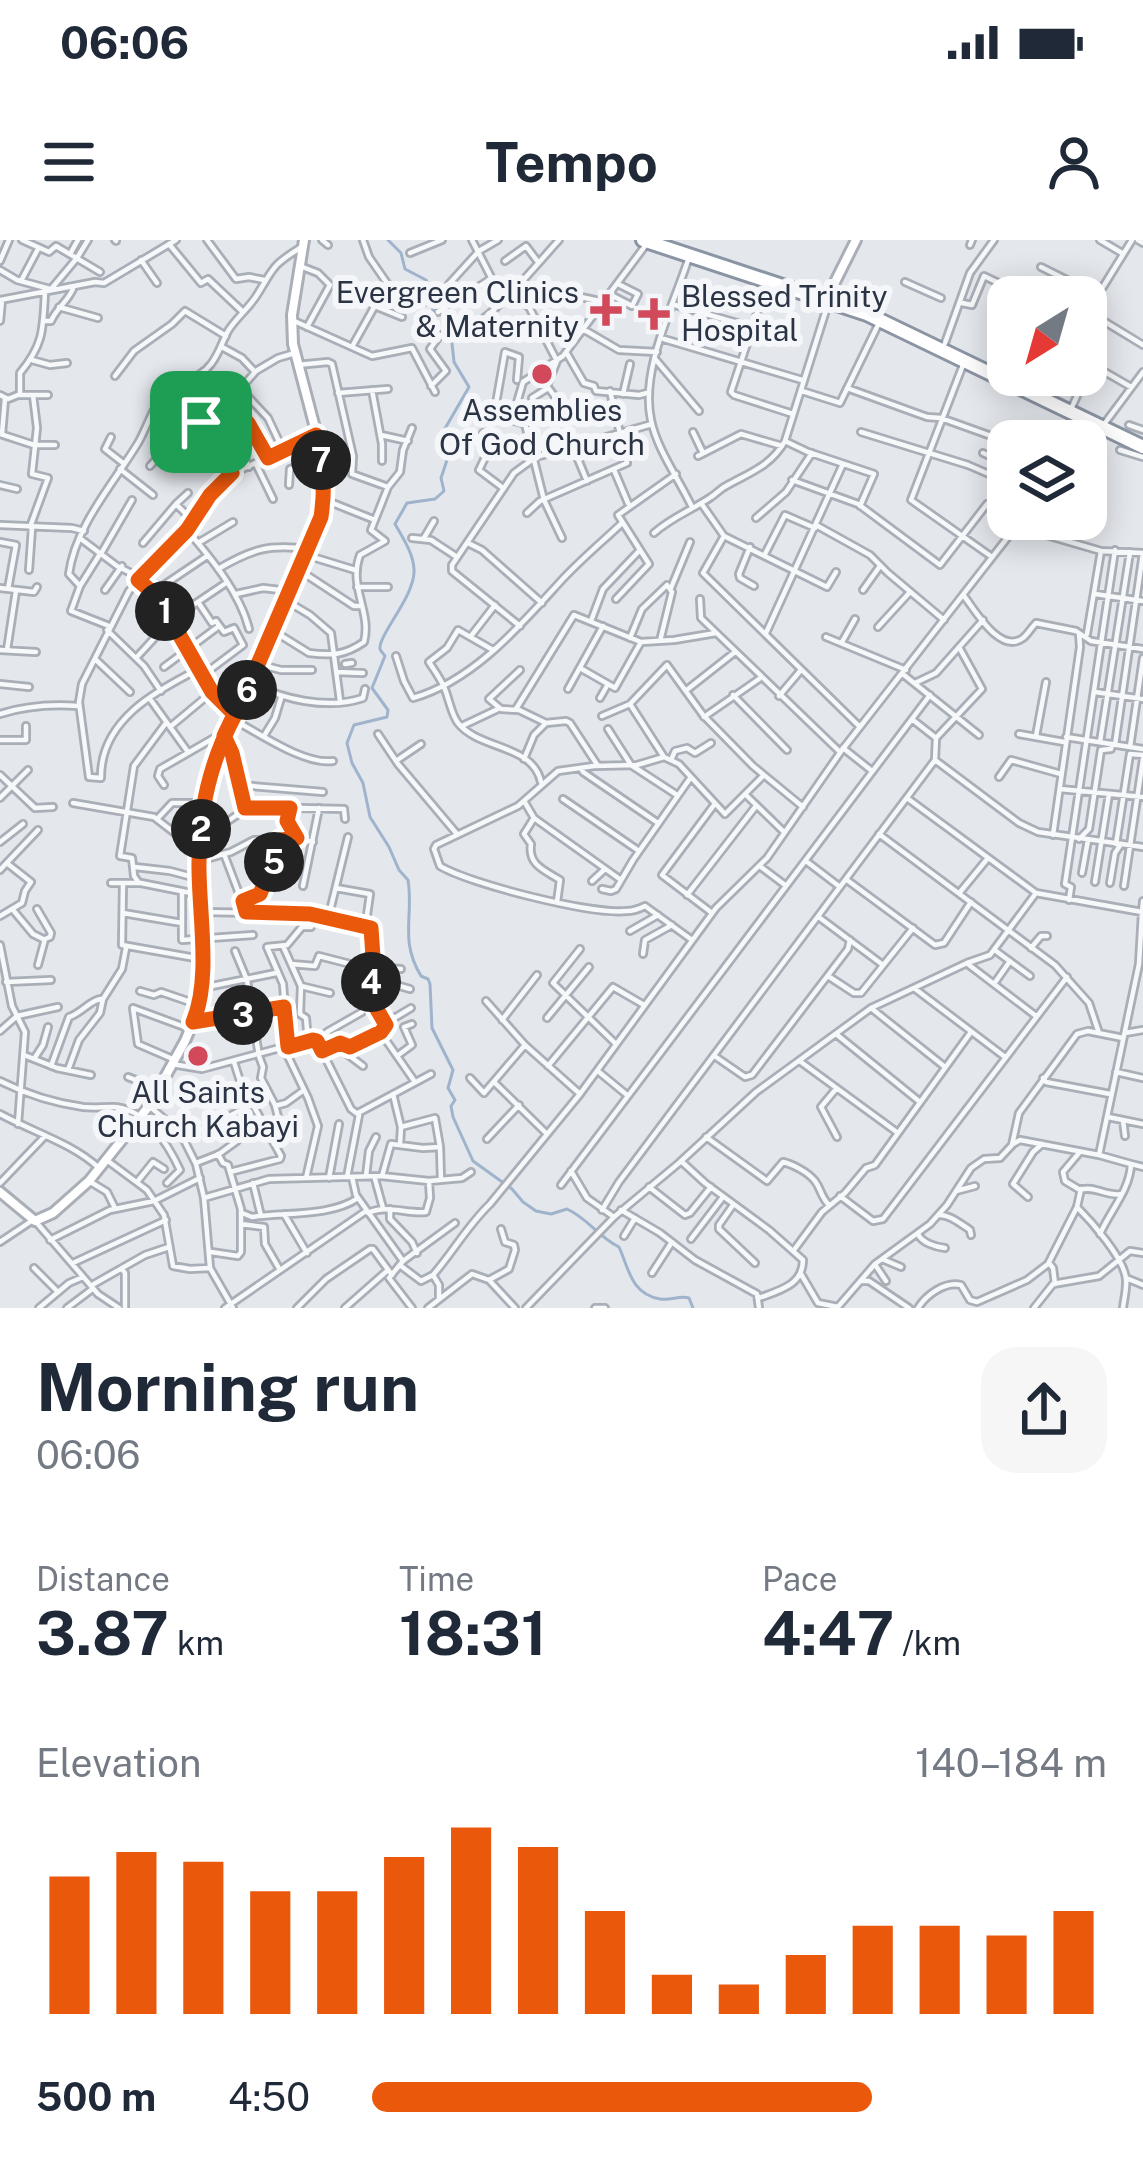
<!DOCTYPE html>
<html lang="en">
<head>
<meta charset="utf-8">
<style>
  body { margin:0; font-family:"Public Sans",sans-serif; background:#f6f6f7; color:#1f2937; height:100vh; display:flex; flex-direction:column; font-size:45px; white-space:nowrap }
  * { box-sizing:border-box; margin:0 }
  p { font-size:39px; color:#747a83 }
  .icon { flex:none; width:66px; height:66px; fill:none; stroke:currentColor; stroke-width:2; stroke-linecap:round; stroke-linejoin:round }
  .map { position:relative; height:1068px; overflow:hidden }
  .panel { display:flex; flex-direction:column; background:#fff; flex:1 }
  .panel>* { flex:none }
  .needle { width:78px; rotate:217deg }
  .fabs { position:absolute; left:987px; top:36px; display:grid; gap:24px }
  .fabs a { display:grid; place-items:center; width:120px; height:120px; border-radius:24px; background:#fff; box-shadow:0 6px 30px #0003; font-size:60px }
  .pin { position:absolute; display:grid; place-items:center; width:102px; height:102px; color:#fff; margin:-51px; border-radius:24px; box-shadow:0 6px 18px #0006 }
  .km { position:absolute; width:60px; height:60px; margin:-30px; border-radius:50%; background:#222; color:#fff; font-size:33px; line-height:60px; text-align:center }
  .round { display:grid; place-items:center; flex:none; width:126px; height:126px; border-radius:36px; background:#f6f6f7 }
  .headline { display:flex; align-items:center; justify-content:space-between; height:204px; padding:0 36px }
  h1 { font-size:66px; font-weight:700; line-height:90px }
  .stats { display:grid; grid-template-columns:repeat(3,1fr); gap:18px; height:204px; padding:12px 36px }
  .stats div { display:grid; align-content:center }
  .stats b { font-size:60px; font-weight:700 }
  .stats small { font-size:33px; font-weight:400 }
  .stats p { font-size:33px }
  .chart { height:336px; padding:24px 36px }
  .chart p { display:flex; justify-content:space-between }
  .chart svg { width:100%; height:216px; margin-top:12px; stroke:#ea580c; stroke-width:6 }
  ul { padding:0 36px; list-style:none; font-size:39px }
  li { display:grid; grid-template-columns:192px 144px 1fr; align-items:center; height:90px }
  li i { height:30px; border-radius:15px; background:#ea580c }
  .status { display:flex; justify-content:space-between; align-items:center; height:84px; padding:0 60px; background:#fff; direction:ltr }
  .status svg { height:33px; fill:currentColor }
  header { display:flex; justify-content:space-between; align-items:center; height:156px; padding:0 36px; background:#fff; font-size:54px; font-weight:700 }
  .map>svg:first-child { display:block }
  .lines { fill:none; stroke-linecap:round; stroke-linejoin:round }
  .stream { stroke:#9fb4cc; stroke-width:3 }
  .street-casing { stroke:#a9aeb7; stroke-width:10 }
  .secondary-casing { stroke:#a9aeb7; stroke-width:14 }
  .highway-casing { stroke:#8b94a3; stroke-width:18 }
  .street { stroke:#f7f8fa; stroke-width:4.5 }
  .secondary { stroke:#fff; stroke-width:8 }
  .highway { stroke:#fff; stroke-width:12 }
  .route-casing { stroke:#fff; stroke-width:24 }
  .route { stroke:#ea580c; stroke-width:15 }
  .poi-dot { fill:#d1495b; stroke:#f4f6f9; stroke-width:4.5 }
  .labels { text-anchor:middle; stroke-width:12; stroke-linejoin:round; paint-order:stroke }
  .poi-label { font-size:30px; fill:#2b3445; stroke:#f4f6f9 }
</style>
</head>
<body>
<div class="status"><b>06:06</b><svg viewBox="0 0 49 12"><path d="M0 12V9h3v3zM5 12V6h3v6zM10 12V3h3v9zM15 12V0h3v12zM26 1h20v11H26zM47 4h2v5h-2z"/></svg></div>
<header><svg class="icon" aria-label="menu" viewBox="0 0 24 24"><path d="M4 6h16M4 12h16M4 18h16"/></svg>Tempo<svg class="icon" aria-label="person" viewBox="0 0 24 24"><circle cx="12" cy="8" r="4"/><path d="M4 21q1-7 8-7t8 7"/></svg></header>
<div class="map">
<svg width="1143" height="1068" viewBox="0 0 1143 1068">
  <rect width="100%" height="100%" fill="#e4e7ec"/>
  <g class="lines">
    <path class="stream" d="M388 0 401 13 405 29 426 40 430 47 434 79 451 94 454 122 469 147 443 192 441 202 447 220 441 238 444 251 435 259 407 263 395 284C403 298 413 313 414 329 416 355 378 395 380 409 381 412 384 414 385 416L372 448 388 470 387 477 354 485 347 503 352 523 363 543 370 577 389 607 399 630 408 640C414 676 399 700 421 736L428 739 430 744 432 788 453 830 448 848 455 860 451 866 453 877 473 921 512 949 523 962 536 971 551 974 567 969C587 978 599 997 619 1007 629 1029 631 1054 660 1059 672 1061 678 1055 689 1058L693 1068"/>
    <g class="street-casing">
      <path id="street" d="M22 0 49 12 56 6 100 32
        M115 0 116 1
        M207 0 236 39 249 37 264 40
        M322 0 328 5
        M363 0 369 17 389 46 388 53
        M472 0 492 39 529 67 557 121 547 146 565 170
        M1100 0 1122 13
        M1138 0 1143 3
        M169 4 201 43 208 39 243 72
        M970 5 972 0
        M410 13 442 0
        M70 14 78 0
        M689 17C674 65 640 129 651 180 657 209 678 238 691 265
        M141 20 157 43
        M0 21 9 0
        M505 21 526 6 538 22
        M300 26 318 33 330 45 307 87
        M1041 27 1073 43
        M0 30 17 40 50 49
        M21 41 38 9
        M905 42 941 58
        M767 43 731 152 734 155 793 174
        M449 44 479 11 498 0
        M1103 47 1132 0
        M52 48 77 18 88 0
        M611 55 632 66 638 54 618 44
        M1048 57 1059 36
        M0 60 95 42 104 43 176 0
        M962 63 972 65 984 36 1028 57
        M527 65 536 58 539 60 567 54 604 62
        M675 65 751 87
        M375 66 402 77
        M59 67 98 78
        M438 72 491 39
        M554 78 576 85 619 110 657 112
        M292 80 372 116 412 108 435 152
        M0 81 2 60
        M43 81H51C57 67 70 60 74 46
        M471 88C504 65 531 31 559 0
        M1086 93 1097 77 1143 105
        M664 99 802 140
        M945 103 970 33 994 0
        M353 105 382 53 415 63 424 62
        M222 107 242 118 255 132
        M566 112 584 143 594 146 596 151 639 155 647 153
        M32 120 50 125 67 123
        M656 120 699 171
        M297 125 328 122 332 124 353 216 352 234 388 247
        M963 125 911 260 992 317
        M1105 132 1131 147
        M1007 134 1008 132
        M115 136 134 111 172 84 185 71 226 96
        M431 146 446 131 430 109 440 95
        M180 147 201 178V182L232 233
        M847 148 927 177 941 178 1008 202
        M241 149 268 178 283 210
        M372 150 382 204V221
        M802 151 840 163 878 85
        M338 153 388 149
        M623 154 630 124
        M0 155 8 159 18 155H48
        M20 155V133C44 104 43 89 45 52
        M532 158 548 148
        M229 162 248 183 266 216
        M1072 167 1090 127 1086 125
        M494 175 505 112 519 117 517 140
        M512 180 523 142 563 116 648 2
        M483 181 487 173 525 184 544 260 562 298
        M1105 183 1143 132
        M1129 185 1143 190
        M693 192 703 213
        M861 192 968 225 1005 241
        M483 193 493 196 492 203 479 230 503 248
        M0 194 34 205H55
        M2 194 5 159
        M381 195 408 201
        M233 196 249 227
        M111 197 105 209 123 223
        M785 201 808 212 874 234 860 266
        M1086 202 1099 187
        M573 207 587 241
        M1120 210 1143 217
        M983 213 1008 224
        M1086 215 1098 227
        M698 216 741 194 782 206
        M256 224 273 259
        M150 226 175 198 229 162 256 131 278 118 295 113
        M120 229 153 255
        M614 230 628 263
        M792 240 858 264 940 325 987 264
        M0 245 17 249
        M289 245 290 229 321 217
        M325 260 375 280
        M701 263 724 296 827 347 836 332
        M176 264 188 253
        M527 273 540 261 627 223 610 151
        M756 278 786 252 812 213
        M0 285 72 288 84 291
        M816 285 870 315 888 333 944 380
        M30 287 48 238 32 234 37 188 33 155
        M187 290C211 318 240 353 249 389
        M1029 290 1101 311 1143 313
        M654 293C672 277 692 270 711 257 716 254 720 249 726 246 749 233 771 226 785 201L827 67
        M724 296 703 333 860 487
        M412 298 431 300 457 317
        M424 298 434 281
        M81 299 117 326 133 334 152 353 188 408 212 452 235 475
        M0 302 16 305 8 349
        M143 303 176 264 193 281
        M198 303 233 282
        M468 303 482 310 542 363
        M750 307 739 334 740 338 754 346
        M102 312 132 260
        M100 314 80 346 71 371 109 386
        M765 314 785 275 815 288
        M306 315 355 330
        M218 329C252 309 269 304 308 309
        M29 330 32 288
        M299 330 354 366H360
        M80 346 69 334C75 286 114 243 138 203 147 188 152 167 165 155 179 142 200 139 211 124 219 114 222 102 228 91 236 78 249 68 257 55 274 28 271 26 300 8
        M357 347H388
        M0 348 34 352 37 347
        M671 348 690 302
        M105 350 122 326
        M863 350 880 326
        M152 353 207 316
        M236 354 263 348 289 351
        M1095 354 1143 361
        M964 356C975 370 1000 415 1023 398 1028 394 1031 388 1036 383L1076 391 1091 401 1143 409
        M616 359 649 324 618 275 676 234
        M700 359 701 378 840 512
        M285 360 310 375 331 393 340 461
        M198 362 212 383 216 381 224 392 234 388 243 405 203 435
        M145 374 160 391
        M591 381 603 349 640 310
        M520 386 452 331V325L514 233 536 217 652 184
        M878 387 910 352
        M107 390 144 426 161 451
        M272 390 309 413C332 416 345 415 364 402 372 372 348 347 360 315L385 301 371 290 388 247 400 232 403 210 412 188
        M766 393 843 224
        M1087 394 1101 311
        M471 396 495 365
        M826 397 906 430
        M630 398 642 369 667 345 672 352 660 401
        M842 402 855 379
        M0 410 36 412
        M7 410 16 351
        M493 410 458 390 447 408 429 422C434 430 440 438 444 447 449 458 451 474 458 483 479 510 533 504 541 542
        M396 416 404 441 413 458C473 441 520 386 560 342 579 321 602 302 622 283
        M136 418 171 380 226 343
        M95 419 130 452
        M258 424 281 430H312
        M345 424 352 423
        M164 427 219 386
        M580 428 615 448 641 402
        M199 429C155 451 100 481 101 538L89 537 79 462 82 444 129 351 187 290 210 255 227 236 317 195
        M520 430 489 459 501 469 519 470 546 483 566 481 570 483 598 526
        M336 432 363 433
        M904 435 979 495
        M250 443C283 459 326 470 363 458L365 449
        M915 443 936 433 983 380
        M0 444 29 447
        M568 449 603 386
        M688 449 735 412
        M1095 452 1143 459
        M733 455 787 510
        M779 456 801 430
        M600 458 608 444
        M150 459 188 512
        M630 464 664 517 679 524 725 574 764 535
        M516 469 574 375 641 402 674 400 716 393
        M0 474C25 466 52 464 78 466
        M602 476 630 464 667 425 703 475 753 526 803 567
        M704 477 759 439
        M232 479C259 493 304 525 333 521
        M462 486 500 468
        M170 487 212 452
        M608 489 631 525 677 555
        M378 494 398 524 457 594
        M1019 494 1064 502
        M224 496 238 533 245 568
        M264 496 275 478 281 458
        M1036 496 1046 442
        M1066 497 1143 509
        M936 498 982 449 959 407
        M0 500H26V486
        M1100 502 1130 312
        M1115 505 1143 313
        M1130 507 1143 418
        M843 508 872 531
        M664 517 637 525 594 526 558 531 518 566 436 605 434 609 440 626C470 644 592 675 627 671 633 671 639 669 645 666L692 700
        M524 519 534 495 546 483
        M671 520 675 511 687 508 695 513 711 503
        M935 520 1019 583 1038 592 1143 607
        M396 521 421 504
        M581 528 583 532 658 583
        M0 535 35 568 53 567
        M999 537 1011 520 1061 534
        M164 545 158 536 160 529 226 491
        M240 545 323 552
        M1060 549 1143 557
        M746 555 784 592
        M0 558 28 530
        M907 558 1036 653
        M563 559 639 611
        M524 561 534 578 621 640
        M73 563 154 577 176 594 200 606
        M290 568 287 581 297 599
        M158 578 172 563H205
        M534 578 524 594 531 604C528 625 544 630 560 640L557 662
        M201 589 225 583 249 567 344 569 345 579
        M879 594 1055 725 1089 763 1099 793
        M1053 595 1080 407 1079 393
        M1079 599 1089 589 1101 510 1111 509 1112 504
        M0 602 23 584
        M1116 604 1130 514 1143 515
        M224 614 246 672
        M199 621 231 612 254 600 297 599 313 602
        M806 621 840 647
        M135 627 170 631 200 639
        M761 627 785 645
        M0 630 38 590
        M1082 633 1088 600
        M847 640 935 705 944 703 971 662
        M592 641 605 629
        M1095 642 1109 554
        M111 643H141L201 655
        M123 643 122 705 201 719
        M139 643 134 636 132 618 120 616 134 526 166 483
        M1110 643 1115 613 1121 604
        M303 646 319 568
        M1124 646 1143 519
        M336 648 370 654 366 682 371 687 374 728 370 757 386 784 381 793 415 842
        M602 649 611 651 616 649 633 620 691 537
        M961 651 988 618
        M182 653V700L253 695
        M687 655 756 566
        M1069 660 1071 647 1065 644 1115 310
        M243 661 260 654 281 600
        M37 669 51 693 50 697 45 699 38 725
        M13 670 33 694 43 699
        M204 672 310 674 371 688
        M123 673 182 683
        M712 673 662 635 714 565
        M0 676 22 663 25 651 31 642 8 624
        M820 678 883 725
        M328 679 348 597
        M630 691 658 675
        M0 705 12 766 25 792 18 884
        M283 706 301 746 300 774 306 778 308 801
        M1031 708 1041 696H1047
        M580 709 553 743 616 804
        M235 711 247 740 259 816 263 827 261 838 275 865 280 885 271 893
        M996 711 1030 736
        M643 714 645 700 672 685
        M291 724 315 726 319 716 358 726 401 729
        M969 725 1036 776
        M828 736 854 753H861L913 688
        M372 738 410 749
        M6 742 51 740
        M994 744 1010 721
        M301 746 330 753
        M202 748 276 733
        M914 748 1005 817
        M140 751 154 755 161 752 199 765
        M486 761 525 805 580 854
        M871 768 945 827
        M382 778 396 777 411 768
        M547 778 589 727
        M502 780 537 735
        M195 782 284 767
        M0 791 17 776 58 767
        M1125 793 1143 790
        M836 794 920 862
        M288 807 283 744 267 707 287 705 302 687H311L314 678
        M284 808 308 858 318 886 306 938
        M322 811 340 803 351 807 381 792
        M24 815 57 828 91 835
        M397 816 412 805 404 787 412 784
        M716 817 745 837 752 835 848 709 850 700
        M34 819 43 805 48 787
        M175 820 138 804 133 768 190 789
        M801 822 898 893
        M172 824 202 829 313 799 317 801 351 869 359 875 347 937
        M51 826 69 777C82 773 90 760 101 759
        M363 826 339 808 332 807 327 792 362 772 372 762
        M548 826 613 747 644 765
        M68 830 79 800 100 773 103 759 122 729 126 708
        M599 832 627 855
        M1116 832 1143 838
        M128 837 159 849
        M470 838 484 853 525 805
        M1043 838 1046 842 1110 854
        M0 841C26 854 54 863 83 867 93 868 102 867 112 867 145 867 168 904 180 930L167 943
        M495 843 547 894
        M836 849 821 867 837 897
        M393 854 401 887 400 905
        M149 866 180 892 196 924 204 958 210 1028 233 1068
        M275 866 286 863 304 850
        M358 873 431 834
        M0 874C33 892 72 903 99 928
        M1108 877 1143 884
        M1123 880 1125 896
        M401 887 435 878 440 907 441 940
        M706 897 767 941 783 922C792 924 808 932 815 941 821 949 821 957 829 965
        M184 899 253 864
        M487 899 519 865
        M1012 905 1019 873 1077 794 1088 791 1123 798
        M1079 913 1063 932 1065 941 1080 950C1094 945 1107 957 1122 954
        M1099 915 1139 724 1142 673
        M108 921 147 950 164 975 173 1026 190 1029 210 1028
        M681 921 705 943 769 990 803 1020C803 1045 780 1050 759 1058
        M196 923 219 914 237 901
        M1131 924 1143 927
        M571 931 587 958 614 977
        M230 932 280 919 281 916 240 841 234 822
        M366 936 369 911 376 897
        M382 936 391 904 423 908 440 907
        M352 937 356 955 403 1021
        M329 938 339 884
        M375 939 383 968
        M89 941 107 952 114 966
        M137 942 153 922 164 929
        M0 943 44 897
        M253 943 261 976
        M561 945 930 455
        M649 947 685 975 690 973 711 947
        M1081 949 1077 967C1091 981 1124 1018 1126 1039 1127 1048 1124 1059 1123 1068
        M956 951 975 946
        M840 956 873 981 883 979 1067 737
        M1028 957 1013 944 1033 912 1042 904
        M204 958 269 939 381 936 429 941 462 938 471 932
        M733 965 719 985V989L755 1023
        M390 969V979L412 1002 417 1013
        M602 970 619 942 935 520 936 498 913 480
        M621 970 660 993 695 1020 757 1054 759 1068
        M242 973 252 977C285 972 330 977 358 958
        M368 973C387 964 406 974 426 972L430 958 429 942
        M284 974 307 1013
        M938 975C949 974 961 984 970 990L971 995
        M36 982 98 1054 119 1068
        M241 984 264 987 265 1004 280 1030
        M501 989 505 1002 514 1005 515 1010 509 1029 489 1040 515 1068
        M918 994C922 1003 936 1007 945 1008
        M624 996 635 978
        M691 999 723 957
        M50 1000 110 970 154 961 200 938
        M0 1002 33 980
        M794 1010 822 972 845 953 866 928 875 925 971 792
        M211 1012 238 1016 241 1012V969L228 925 223 923 218 914
        M882 1019 901 1027
        M73 1023 166 980
        M1049 1023 1053 1028 1055 1044
        M401 1026 421 1041 433 1035 439 1045V1058
        M876 1026 886 1041
        M34 1028 58 1052
        M122 1029 125 1033V1068
        M652 1033 672 1002
        M801 1034 818 1063 838 1067
        M433 1035C453 1012 468 985 490 964L580 854 716 668 767 618 842 510 1022 279
        M1126 1038 1143 1045
        M862 1041H869L909 1068
        M94 1044 145 1015 169 1007
        M39 1068 69 1043 83 1037
        M67 1068 91 1050
        M225 1068 366 971
        M297 1068 326 1039 370 1009H373L392 1035
        M345 1068 388 1030
        M412 1068 389 1038 403 1021 455 983
        M428 1068 472 1034 489 1040
        M526 1068 614 977 679 923 756 852 871 768 967 723 990 715 1036 653 1142 672 1143 661
        M595 1068H605
        M837 1068 875 1024 930 984 947 965 971 928 984 919 1000 918 1013 904 1020 900 1099 915 1131 924C1130 950 1110 971 1100 994
        M918 1068C926 1055 945 1041 961 1045L970 1060 977 1062 1027 1040 1048 1024 1077 967
        M1034 1068 1053 1044 1099 1036 1130 1011 1143 1013"/>
    </g>
    <g class="secondary-casing">
      <path id="secondary" d="M829 54 856 0
        M0 952 35 981 53 973 89 941 149 866 185 801 198 770 202 747V696L199 621 207 554 216 513 309 308 324 260 320 207 293 104 292 75 304 0"/>
    </g>
    <g class="highway-casing">
      <path id="highway" d="M643 0 867 74 1143 207"/>
    </g>
    <use href="#street" class="street"/>
    <use href="#secondary" class="secondary"/>
    <use href="#highway" class="highway"/>
  </g>
  <g class="lines">
    <g class="route-casing">
      <path id="route" d="M201 182 232 233 210 255 187 290 138 340 152 352 171 380 212 452 235 475C211 520 199 571 199 622 198 669 212 738 193 782L284 767 288 807 313 800 317 801 322 811 340 803 350 807 381 792 386 785 370 757 374 731 371 688 310 674 246 672 243 661 260 654 281 600 297 598 287 581 290 568H245L232 513 224 496 258 424 321 277C325 250 324 221 316 195L268 218 248 183 229 162 201 182"/>
    </g>
    <use href="#route" class="route"/>
  </g>
  <g class="poi-dot">
    <path d="M600 52h12v12h12v12h-12v12h-12v-12h-12v-12h12z"/>
    <path d="M648 56h12v12h12v12h-12v12h-12v-12h-12v-12h12z"/>
    <circle cx="542" cy="134" r="12"/>
    <circle cx="198" cy="816" r="12"/>
  </g>
  <g class="labels">
    <g class="poi-label">
      <text x="579" y="63" text-anchor="end">Evergreen Clinics<tspan x="579" dy="34">&amp; Maternity</tspan></text>
      <text x="681" y="67" text-anchor="start">Blessed Trinity<tspan x="681" dy="34">Hospital</tspan></text>
      <text x="542" y="181">Assemblies<tspan x="542" dy="34">Of God Church</tspan></text>
      <text x="198" y="863">All Saints<tspan x="198" dy="34">Church Kabayi</tspan></text>
    </g>
  </g>
</svg>
<div class="fabs">
<a><svg class="needle" viewBox="-14 -14 28 28"><path d="M0-13l5 13h-10z" fill="#e53935"/><path d="M0 13l5-13h-10z" fill="#747a83"/></svg></a>
<a><svg class="icon" aria-label="layers" viewBox="0 0 24 24"><path d="M12 4l9 5-9 5-9-5zM3 14l9 5 9-5"/></svg></a>
</div>
<div class="pin" style="left:201px;top:182px;background:#1e9e55"><svg class="icon" aria-label="arrive" viewBox="0 0 24 24"><path d="M6 21V4h12l-3 4 3 4H6"/></svg></div>
<b class="km" style="left:165px;top:371px">1</b>
<b class="km" style="left:201px;top:589px">2</b>
<b class="km" style="left:243px;top:775px">3</b>
<b class="km" style="left:371px;top:742px">4</b>
<b class="km" style="left:274px;top:622px">5</b>
<b class="km" style="left:247px;top:450px">6</b>
<b class="km" style="left:321px;top:220px">7</b>
</div>
<section class="panel">
<div class="headline"><div><h1>Morning run</h1><p>06:06</p></div><a class="round"><svg class="icon" aria-label="share" viewBox="0 0 24 24"><path d="M12 15V3M7 8l5-5 5 5M5 13v7h14v-7"/></svg></a></div>
<div class="stats">
<div><p>Distance</p><b>3.87<small> km</small></b></div>
<div><p>Time</p><b>18:31</b></div>
<div><p>Pace</p><b>4:47<small> /km</small></b></div>
</div>
<div class="chart"><p><span>Elevation</span>140–184 m</p>
<svg viewBox="0 0 160 44" preserveAspectRatio="none"><path d="M5 44V16M15 44V11M25 44V13M35 44V19M45 44V19M55 44V12M65 44V6M75 44V10M85 44V23M95 44V36M105 44V38M115 44V32M125 44V26M135 44V26M145 44V28M155 44V23"/></svg>
</div>
<ul>
<li><b>500 m</b>4:50<i style="width:68%"></i></li>
</ul>
</section>
</body>
</html>
